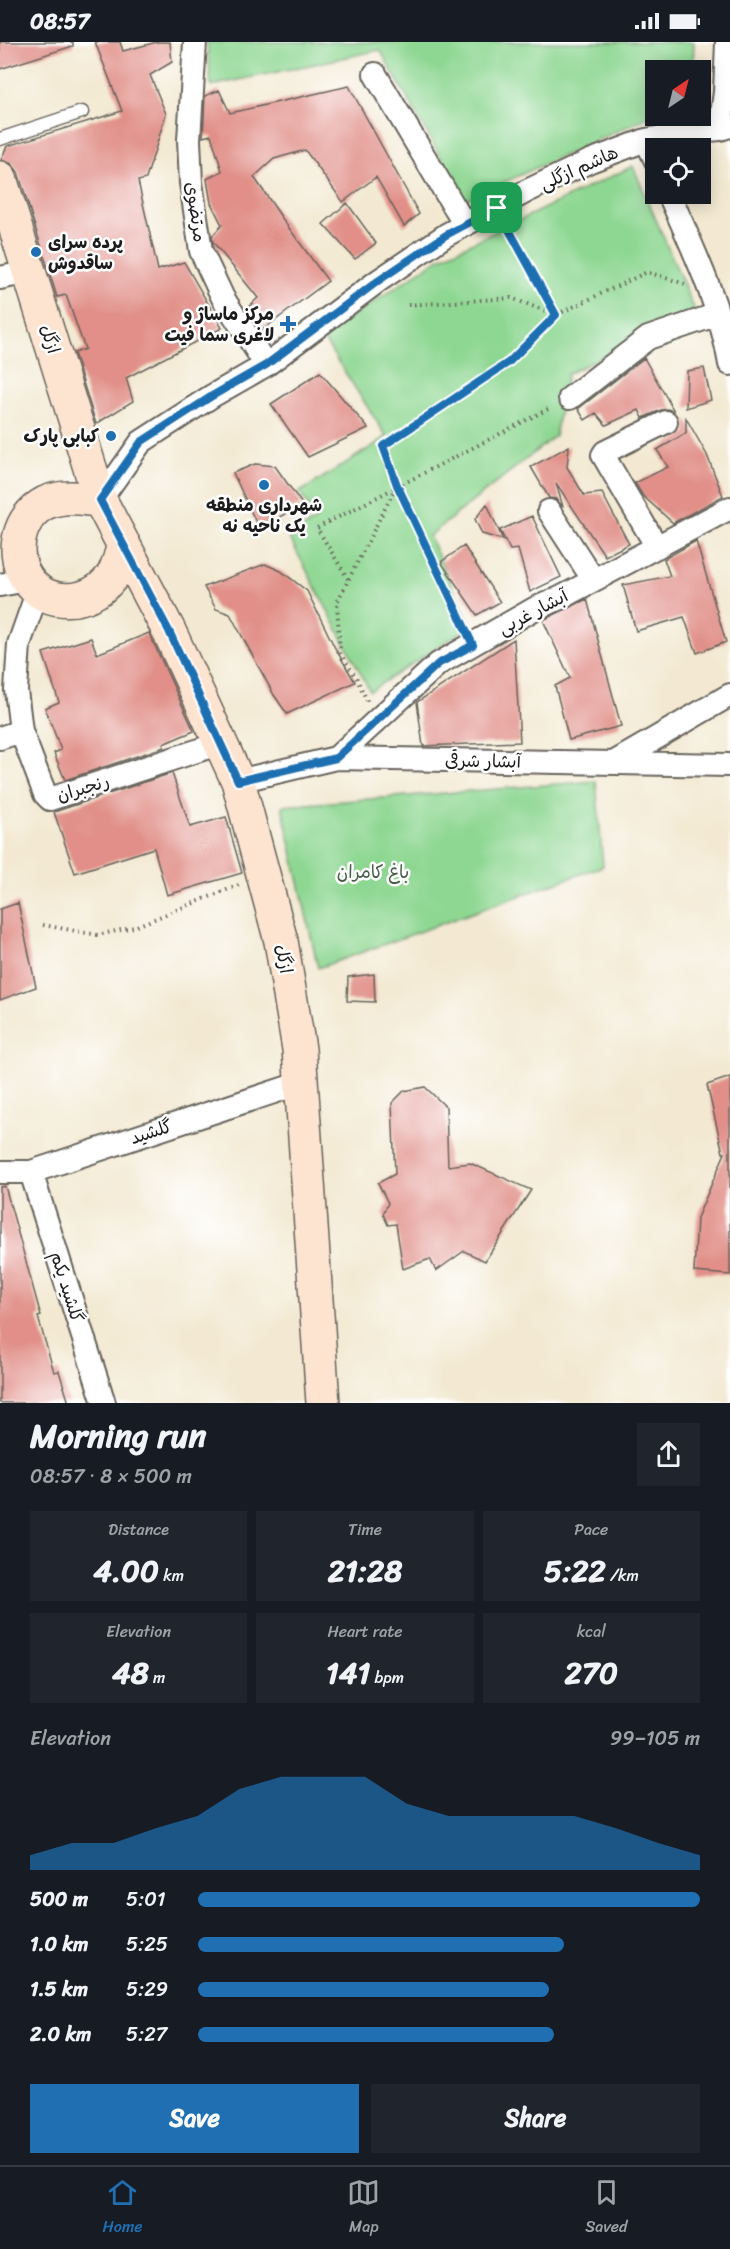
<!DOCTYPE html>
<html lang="en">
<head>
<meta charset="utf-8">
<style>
  body { margin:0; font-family:Sriracha,"Playpen Sans Arabic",sans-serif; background:#20242c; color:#f1f3f6; height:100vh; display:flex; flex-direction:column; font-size:22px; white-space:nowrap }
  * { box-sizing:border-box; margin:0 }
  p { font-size:20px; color:#9ea1a6 }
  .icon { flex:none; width:33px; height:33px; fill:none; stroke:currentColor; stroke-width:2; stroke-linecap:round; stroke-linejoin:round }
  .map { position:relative; height:1361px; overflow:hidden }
  .drawer { display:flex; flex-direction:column; background:#171b24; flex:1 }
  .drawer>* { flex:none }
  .needle { width:39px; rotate:35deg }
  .controls { position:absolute; left:645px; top:18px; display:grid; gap:12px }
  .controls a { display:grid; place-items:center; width:66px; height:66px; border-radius:0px; background:#171b24; box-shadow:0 3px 15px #0003; font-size:30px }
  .pin { position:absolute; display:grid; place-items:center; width:51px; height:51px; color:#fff; margin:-26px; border-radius:12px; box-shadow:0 3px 9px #0006 }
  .round { display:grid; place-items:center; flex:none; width:63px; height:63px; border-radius:0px; background:#20242c }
  .overview { display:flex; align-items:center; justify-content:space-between; height:102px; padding:0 30px }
  h1 { font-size:33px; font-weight:800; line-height:45px }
  .figures { display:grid; grid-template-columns:repeat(3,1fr); gap:9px; height:102px; padding:6px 30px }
  .figures div { display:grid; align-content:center; border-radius:0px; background:#20242c; text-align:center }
  .figures b { font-size:30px; font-weight:800 }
  .figures small { font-size:16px; font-weight:400 }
  .figures p { font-size:16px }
  .chart { height:168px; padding:12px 30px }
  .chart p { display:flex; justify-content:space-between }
  .chart svg { width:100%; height:108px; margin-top:6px; fill:#1f6fb2; opacity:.7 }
  .action { display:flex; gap:12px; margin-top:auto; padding:12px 30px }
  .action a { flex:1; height:69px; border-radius:0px; background:#1f6fb2; color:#fff; font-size:24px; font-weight:800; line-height:69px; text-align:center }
  .action a+a { background:#20242c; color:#f1f3f6 }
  ul { padding:0 30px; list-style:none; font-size:20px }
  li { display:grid; grid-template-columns:96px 72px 1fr; align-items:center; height:45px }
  li i { height:15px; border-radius:8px; background:#1f6fb2 }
  .status { display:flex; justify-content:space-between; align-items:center; height:42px; padding:0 30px; background:#171b24; direction:ltr }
  .status svg { height:16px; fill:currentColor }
  .dock { display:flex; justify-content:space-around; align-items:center; height:84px; border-top:2px solid #363941; background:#171b24; font-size:16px; color:#9ea1a6 }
  .dock a { display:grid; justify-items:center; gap:3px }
  .dock .on { color:#1f6fb2 }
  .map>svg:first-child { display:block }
  .green { fill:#8ed792; stroke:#557a57; stroke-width:1.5 }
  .building { fill:#e18f88 }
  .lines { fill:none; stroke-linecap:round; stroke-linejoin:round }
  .service-casing { stroke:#67645c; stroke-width:15 }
  .minor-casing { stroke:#67645c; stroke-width:26 }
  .secondary-casing { stroke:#67645c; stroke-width:36 }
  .path { stroke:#67645c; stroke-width:4; stroke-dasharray:1.5 4.5; stroke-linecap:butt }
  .service { stroke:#fff; stroke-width:12 }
  .minor { stroke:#fff; stroke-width:22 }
  .secondary { stroke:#fde4d1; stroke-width:33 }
  .route-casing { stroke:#fff; stroke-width:12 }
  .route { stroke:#1f6fb2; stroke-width:8 }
  .poi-dot { fill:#1f6fb2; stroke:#fff; stroke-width:2 }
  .labels { text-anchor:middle; stroke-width:5; stroke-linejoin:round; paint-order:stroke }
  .street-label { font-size:18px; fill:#1c1c1c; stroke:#fff }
  .poi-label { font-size:18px; font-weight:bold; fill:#1c1c1c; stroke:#fff; text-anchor:end }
  .park-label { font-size:18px; fill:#445d45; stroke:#fff }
</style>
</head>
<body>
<div class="status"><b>08:57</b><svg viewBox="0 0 49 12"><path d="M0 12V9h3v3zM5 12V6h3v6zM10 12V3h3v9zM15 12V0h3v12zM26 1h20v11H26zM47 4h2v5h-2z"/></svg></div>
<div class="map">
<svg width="730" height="1361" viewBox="0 0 730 1361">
  <rect width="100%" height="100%" fill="#fff"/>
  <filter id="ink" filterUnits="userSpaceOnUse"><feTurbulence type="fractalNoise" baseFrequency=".0167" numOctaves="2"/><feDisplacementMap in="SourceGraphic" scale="12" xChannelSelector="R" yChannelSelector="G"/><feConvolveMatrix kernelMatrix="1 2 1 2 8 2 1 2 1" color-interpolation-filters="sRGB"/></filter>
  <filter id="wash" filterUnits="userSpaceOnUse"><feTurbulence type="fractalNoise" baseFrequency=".008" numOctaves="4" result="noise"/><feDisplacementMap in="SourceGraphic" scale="24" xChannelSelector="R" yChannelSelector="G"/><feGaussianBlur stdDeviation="1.35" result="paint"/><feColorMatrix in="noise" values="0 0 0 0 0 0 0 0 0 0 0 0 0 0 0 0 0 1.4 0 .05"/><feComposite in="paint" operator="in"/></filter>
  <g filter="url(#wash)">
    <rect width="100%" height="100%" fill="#f3e9d2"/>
    <path class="green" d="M207 0H694L693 28H656L655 72 465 158 380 8 211 44Z
      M633 124 695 269 567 332 555 394 429 494 471 584 370 649 289 495 316 478 300 450 387 395 322 295 440 216Z
      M596 739 603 824 318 926 282 764Z"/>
    <g id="blocks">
      <path class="building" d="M0 0H73V4L0 27Z
        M95 0H120L123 9 157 0H170L172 20 150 33 166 72 146 137 138 139 158 228 184 220 222 286 126 336 133 359 96 382 74 311 85 307 66 253 57 255 18 130 12 122 1 118 7 104 122 69Z
        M349 44 419 172 404 184 376 135 343 160 305 108 274 117 254 135 286 182 328 239 261 289 246 267 258 256 213 200 212 194 222 183 211 161 207 137 222 129 211 93 203 95 205 54 219 48 230 71Z
        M347 161 376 201 355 217 323 182Z
        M644 316 674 369 667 367 661 368 643 376 639 368 606 383 596 371 585 378 578 367Z
        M704 326 711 358 686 366 687 329Z
        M320 330 368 386 308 415 271 362Z
        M686 376 707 413 723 454 673 481 643 454 635 441 668 425 657 408 686 391Z
        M569 404 567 425 584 453 602 451 629 502 605 514 556 441 563 465 556 457 549 456 531 425Z
        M255 422 275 424 302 462 259 487 233 431Z
        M487 462 503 498 482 492 475 477Z
        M532 474 561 535 530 550 518 507 510 508 500 488Z
        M696 499 726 600 697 611 684 575 636 589 623 543 670 534 664 517Z
        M464 504 500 560 477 573 441 520Z
        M265 522 281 529 307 549 335 606 355 640 287 672 274 653 230 572 216 567 204 545Z
        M587 557 621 684 569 698 555 644 570 636 543 578Z
        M149 591 194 689 163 702 164 705 65 738 54 711 61 708 45 666 59 660 43 611 91 596 97 612Z
        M514 597 520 700 423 704 417 660Z
        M172 731 190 785 226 775 242 831 167 853 154 806 75 831 54 770Z
        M18 861 36 945 0 958V867Z
        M374 932 375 960 347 959 348 935Z
        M730 1035V1233L694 1230 697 1176 725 1111H723L707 1043Z
        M425 1045 446 1065 448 1124 470 1121 531 1148 485 1219 464 1209 436 1229 430 1217 403 1227 396 1182 388 1183 383 1172 388 1161 378 1141 395 1132 392 1061 404 1049Z
        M5 1144 41 1274 38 1275 54 1330 59 1329 69 1361H0V1145Z"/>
    </g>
  </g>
  <g filter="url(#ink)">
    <use href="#blocks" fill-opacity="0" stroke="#67645c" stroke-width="1.5"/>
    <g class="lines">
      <g class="service-casing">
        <path id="service" d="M0 97 82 70"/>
      </g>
      <g class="minor-casing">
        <path id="minor" d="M195 0 189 98 191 141 201 209 223 256 266 323
          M375 32 465 183
          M720 87 725 50 727 0
          M646 98 656 119
          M669 152C693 207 720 262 730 322
          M0 236 29 230
          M570 356 648 296 718 272
          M100 458 141 400 212 354 266 323 378 239 446 193 527 149 590 119 646 98 687 90 720 87 730 84
          M549 469 593 537
          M657 505 603 413 605 410 666 380
          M0 543 27 538
          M38 548 19 602 16 648 21 689 45 752 50 757 221 701
          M0 696 21 689
          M336 716 438 622 534 567 560 556 730 466
          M615 720 730 653
          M238 739 336 716 730 723
          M0 1130H31L301 1041
          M31 1130 104 1361"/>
      </g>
      <g class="secondary-casing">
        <path id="secondary" d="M0 136 100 458 169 589 238 739 281 899 299 1007 323 1361
          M100 458C86 457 72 454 58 457 22 463 7 508 27 537 47 566 89 563 110 537 118 528 120 514 124 503"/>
      </g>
      <path class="path" d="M507 185 556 273
        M408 263 511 256 556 273
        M398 444 464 584
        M348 537 317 486 552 365
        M367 659 357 637 340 611 337 560 397 443 383 404 509 320 556 273 647 230 685 242
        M43 883 98 893 134 885 239 843"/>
      <use href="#service" class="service"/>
      <use href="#minor" class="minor"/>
      <use href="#secondary" class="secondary"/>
    </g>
  </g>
  <g class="lines" filter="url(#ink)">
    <g class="route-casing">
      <path id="route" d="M497 166 556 273 509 320 383 404 397 443 473 603 438 622 336 716 238 739 169 589 100 458 141 400 212 354 266 323 378 239 446 193Z"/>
    </g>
    <use href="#route" class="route"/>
  </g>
  <g class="poi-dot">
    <circle cx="36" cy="210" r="6"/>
    <path d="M285 273h6v6h6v6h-6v6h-6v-6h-6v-6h6z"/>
    <circle cx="111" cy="394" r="6"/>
    <circle cx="264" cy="443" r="6"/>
  </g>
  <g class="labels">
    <g class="street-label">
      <text transform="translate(579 126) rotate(-24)" y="6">هاشم ازگلی</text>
      <text transform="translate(196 170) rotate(82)" y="6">مرتضوی</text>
      <text transform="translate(50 297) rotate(73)" y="6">ازگل</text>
      <text transform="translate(533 570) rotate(-28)" y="6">آبشار غربی</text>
      <text transform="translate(483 719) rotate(1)" y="6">آبشار شرقی</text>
      <text transform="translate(83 746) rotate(-17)" y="6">رنجبران</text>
      <text transform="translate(284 917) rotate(80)" y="6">ازگل</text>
      <text transform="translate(151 1090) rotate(-18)" y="6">گلشید</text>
      <text transform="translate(67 1245) rotate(73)" y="6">گلشيد يكم</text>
    </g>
    <g class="poi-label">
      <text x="48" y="206" text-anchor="start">پرده سرای<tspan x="48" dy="21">ساقدوش</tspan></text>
      <text x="274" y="278">مرکز ماساژ و<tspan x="274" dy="21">لاغری سما فیت</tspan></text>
      <text x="99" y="400">کبابی پارک</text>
      <text x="264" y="469" text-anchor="middle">شهرداری منطقه<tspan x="264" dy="21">یک ناحیه نه</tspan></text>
    </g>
    <g class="park-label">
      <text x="373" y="836">باغ کامران</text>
    </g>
  </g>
</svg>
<div class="controls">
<a><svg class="needle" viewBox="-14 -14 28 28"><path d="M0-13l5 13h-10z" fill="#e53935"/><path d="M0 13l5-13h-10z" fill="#9ea1a6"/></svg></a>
<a><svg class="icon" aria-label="locate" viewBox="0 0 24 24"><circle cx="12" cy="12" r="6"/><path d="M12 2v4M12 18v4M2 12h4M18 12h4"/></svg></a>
</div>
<div class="pin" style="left:497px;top:166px;background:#1e9e55"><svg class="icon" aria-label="arrive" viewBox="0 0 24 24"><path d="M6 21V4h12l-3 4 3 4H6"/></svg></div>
</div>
<section class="drawer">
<div class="overview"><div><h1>Morning run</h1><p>08:57 · 8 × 500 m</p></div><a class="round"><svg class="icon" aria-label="share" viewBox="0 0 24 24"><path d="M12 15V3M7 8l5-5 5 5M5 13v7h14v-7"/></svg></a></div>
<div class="figures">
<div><p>Distance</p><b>4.00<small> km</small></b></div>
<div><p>Time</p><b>21:28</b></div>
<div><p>Pace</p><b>5:22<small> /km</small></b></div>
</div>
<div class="figures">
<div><p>Elevation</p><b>48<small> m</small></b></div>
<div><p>Heart rate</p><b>141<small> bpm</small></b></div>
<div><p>kcal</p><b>270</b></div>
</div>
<div class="chart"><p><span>Elevation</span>99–105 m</p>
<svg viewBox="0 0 160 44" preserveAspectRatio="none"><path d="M0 44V38L10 33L20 33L30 27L40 22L50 11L60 6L70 6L80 6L90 17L100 22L110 22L120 22L130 22L140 27L150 33L160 38V44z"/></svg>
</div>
<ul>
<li><b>500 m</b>5:01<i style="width:100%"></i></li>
<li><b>1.0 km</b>5:25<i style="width:73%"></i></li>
<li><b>1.5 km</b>5:29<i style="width:70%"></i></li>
<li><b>2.0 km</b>5:27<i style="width:71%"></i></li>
</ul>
<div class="action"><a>Save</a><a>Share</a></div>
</section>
<nav class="dock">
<a class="on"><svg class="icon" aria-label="home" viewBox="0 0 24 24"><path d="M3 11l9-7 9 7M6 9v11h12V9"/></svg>Home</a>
<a><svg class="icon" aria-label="map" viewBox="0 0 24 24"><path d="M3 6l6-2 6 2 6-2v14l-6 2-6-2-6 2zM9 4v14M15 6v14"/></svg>Map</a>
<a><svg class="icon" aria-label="saved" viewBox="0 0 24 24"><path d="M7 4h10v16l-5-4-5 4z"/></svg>Saved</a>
</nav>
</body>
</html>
